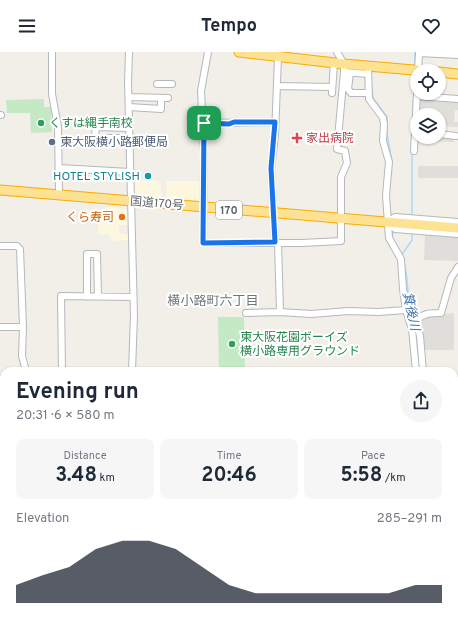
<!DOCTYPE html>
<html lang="en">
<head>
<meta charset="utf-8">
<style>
  body { margin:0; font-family:Overpass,"Noto Sans JP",sans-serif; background:#f6f6f7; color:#1f2937; height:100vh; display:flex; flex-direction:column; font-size:15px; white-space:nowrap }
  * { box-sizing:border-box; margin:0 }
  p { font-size:13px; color:#747a83 }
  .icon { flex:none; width:22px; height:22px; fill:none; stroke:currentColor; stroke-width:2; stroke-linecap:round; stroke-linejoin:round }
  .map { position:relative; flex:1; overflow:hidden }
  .sheet { position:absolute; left:0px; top:315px; width:458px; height:256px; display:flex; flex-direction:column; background:#fff; border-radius:12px 12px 0 0; box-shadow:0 1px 3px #0004 }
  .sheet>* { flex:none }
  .fabs { position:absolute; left:410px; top:12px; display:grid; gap:8px }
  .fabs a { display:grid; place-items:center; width:36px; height:36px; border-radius:50%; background:#fff; box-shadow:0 1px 3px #0004; font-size:20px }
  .pin { position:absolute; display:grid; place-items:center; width:34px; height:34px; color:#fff; margin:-17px; border-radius:8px; box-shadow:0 2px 6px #0006 }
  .round { display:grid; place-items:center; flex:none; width:42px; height:42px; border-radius:21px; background:#f6f6f7 }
  .overview { display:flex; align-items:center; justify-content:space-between; height:68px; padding:0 16px }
  h1 { font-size:22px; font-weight:700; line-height:30px }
  .figures { display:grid; grid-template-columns:repeat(3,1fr); gap:6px; height:68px; padding:4px 16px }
  .figures div { display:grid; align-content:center; border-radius:8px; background:#f6f6f7; text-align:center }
  .figures b { font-size:20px; font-weight:700 }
  .figures small { font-size:11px; font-weight:400 }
  .figures p { font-size:11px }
  .chart { height:112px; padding:8px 16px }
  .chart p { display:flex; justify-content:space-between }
  .chart svg { width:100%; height:72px; margin-top:4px; fill:#111827; opacity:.7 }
  header { display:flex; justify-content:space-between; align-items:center; height:52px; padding:0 16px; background:#fff; font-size:18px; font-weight:700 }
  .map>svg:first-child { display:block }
  .commercial { fill:#fef7e0 }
  .industrial { fill:#e0deda }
  .green { fill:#c5e8c5 }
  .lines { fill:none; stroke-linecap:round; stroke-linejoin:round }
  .stream { stroke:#aadaff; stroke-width:1.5 }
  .minor-casing { stroke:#b5b8bc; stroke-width:8 }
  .highway-casing { stroke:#f9ab00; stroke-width:11 }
  .minor { stroke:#fff; stroke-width:6 }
  .highway { stroke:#fde293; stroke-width:9 }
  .route-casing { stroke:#fff; stroke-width:8 }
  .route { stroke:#1a73e8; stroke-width:5 }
  .leisure-dot { fill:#2e9e5b; stroke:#fff; stroke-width:1.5 }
  .health-dot { fill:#e0444e; stroke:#fff; stroke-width:1.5 }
  .service-dot { fill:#5c6f8a; stroke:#fff; stroke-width:1.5 }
  .culture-dot { fill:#0f9aa8; stroke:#fff; stroke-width:1.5 }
  .food-dot { fill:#e8710a; stroke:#fff; stroke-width:1.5 }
  .labels { text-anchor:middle; stroke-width:4; stroke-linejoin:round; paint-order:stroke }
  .shield { fill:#fff; stroke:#8f9295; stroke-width:1 }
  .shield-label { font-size:11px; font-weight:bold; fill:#5f6368 }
  .leisure-label { font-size:12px; fill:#27864d; stroke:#fff; text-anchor:start }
  .health-label { font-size:12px; fill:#be3a42; stroke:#fff; text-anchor:start }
  .service-label { font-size:12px; fill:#4e5e75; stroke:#fff; text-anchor:start }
  .culture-label { font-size:12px; fill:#0d838f; stroke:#fff; text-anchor:end }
  .street-label { font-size:12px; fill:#5f6368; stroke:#fff }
  .food-label { font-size:12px; fill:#c56008; stroke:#fff; text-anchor:end }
  .neighbourhood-label { font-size:13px; fill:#70757a; stroke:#fff }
  .water-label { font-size:13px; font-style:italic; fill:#4174aa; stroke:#fff }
</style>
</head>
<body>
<header><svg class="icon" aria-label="menu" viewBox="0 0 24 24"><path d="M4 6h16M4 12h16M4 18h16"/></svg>Tempo<svg class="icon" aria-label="heart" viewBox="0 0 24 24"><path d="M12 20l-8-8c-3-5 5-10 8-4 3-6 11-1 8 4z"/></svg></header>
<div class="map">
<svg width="458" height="571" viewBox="0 0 458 571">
  <rect width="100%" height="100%" fill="#f1efe8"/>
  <path class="commercial" d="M132 128 160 129 162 145 132 142Z
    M166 129H201L202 149 167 146Z
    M106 155 128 157 129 173H119V182H129V188L111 189 110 182H98V170L106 169Z"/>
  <path class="industrial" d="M418 45 458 49V58H455L454 70H458V75L439 74V63H417Z
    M417 85H439L455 86 454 90 416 89Z
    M418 114H458V126H418Z
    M425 181 458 184V209L424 208Z
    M454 261V298H423L418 269 422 264Z"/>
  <path class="green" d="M44 47V55H51L52 80 31 81 30 61H7L6 48Z
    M218 265H244L245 319H219Z
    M0 485H4V567H276V571H0Z
    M454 551H458V571H430L431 567H454Z"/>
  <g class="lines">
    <path class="stream" d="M415 14V0
      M371 29 373 46 387 65V82L392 110
      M413 59 415 25
      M412 100V165
      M392 187 393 179
      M394 190C413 216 403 240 414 268
      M403 201 412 188V180"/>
    <g class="minor-casing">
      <path id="minor" d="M52 0V42L58 75 59 143
        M129 0 128 30 134 263 132 319
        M208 0 201 39 204 101 203 191H302L341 189V125L347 111 345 99 337 97 344 20
        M337 0 344 12V20L368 22
        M368 14 369 47 383 66 384 72 383 89 389 110 386 143 389 186 401 207 403 237 406 258 412 277 416 319
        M418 19 419 1 458 3
        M350 21 348 37 351 41H369
        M157 32H172
        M277 34 332 35
        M332 41 334 11
        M417 44 458 47
        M129 45 168 46
        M129 55 161 57V46
        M0 63H1
        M204 71 275 70
        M129 76 98 75 96 76 95 83 98 86H129
        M439 82 456 84
        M414 99 417 41
        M59 116 130 120
        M388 170 395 177 458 182
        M388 170 395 165 458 170
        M275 190 271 116 275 84 278 5
        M278 191 280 260
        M0 194H17L20 197 23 275 22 304 26 319
        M87 245V202H97L98 245
        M246 261 280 260 311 262 348 259 378 260 406 258
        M0 275H23
        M62 319 61 244 133 245
        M423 319 420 284 416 269C423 261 430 261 441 261L451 226 458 215
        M0 352 4 351
        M0 381 4 364
        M0 482H4
        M278 567V571
        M370 571V567
        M428 571V567"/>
    </g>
    <g class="highway-casing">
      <path id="highway" d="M239 0 344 12 425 19
        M439 20 458 22
        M0 138 458 176"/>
    </g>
    <use href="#minor" class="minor"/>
    <use href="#highway" class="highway"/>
  </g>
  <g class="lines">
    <g class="route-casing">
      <path id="route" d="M234 70H275L271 116 275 190 203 191 204 71 229 72Z"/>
    </g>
    <use href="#route" class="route"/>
  </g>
  <g class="leisure-dot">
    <circle cx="41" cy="71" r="4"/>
    <circle cx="232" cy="292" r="4"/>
  </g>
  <path class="health-dot" d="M295 80h4v4h4v4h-4v4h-4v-4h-4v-4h4z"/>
  <circle class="service-dot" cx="52" cy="90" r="4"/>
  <circle class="culture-dot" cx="148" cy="124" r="4"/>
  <circle class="food-dot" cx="122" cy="165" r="4"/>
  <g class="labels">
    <rect class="shield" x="216" y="149" width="26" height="18" rx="3"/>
    <g class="shield-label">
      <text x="229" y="162">170</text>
    </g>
    <g class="leisure-label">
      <text x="49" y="75">くすは縄手南校</text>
      <text x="240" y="289">東大阪花園ボーイズ<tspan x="240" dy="14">横小路専用グラウンド</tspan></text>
    </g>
    <g class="health-label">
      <text x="306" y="90">家出病院</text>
    </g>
    <g class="service-label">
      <text x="60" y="94">東大阪横小路郵便局</text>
    </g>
    <g class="culture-label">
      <text x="140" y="128">HOTEL STYLISH</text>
    </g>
    <g class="street-label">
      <text transform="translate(157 151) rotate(5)" y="4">国道170号</text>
    </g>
    <g class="food-label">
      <text x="114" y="169">くら寿司</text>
    </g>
    <g class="neighbourhood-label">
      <text x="213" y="253">横小路町六丁目</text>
    </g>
    <g class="water-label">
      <text transform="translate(412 259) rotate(78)" y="5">箕後川</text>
    </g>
  </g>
</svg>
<div class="fabs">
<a><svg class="icon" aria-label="locate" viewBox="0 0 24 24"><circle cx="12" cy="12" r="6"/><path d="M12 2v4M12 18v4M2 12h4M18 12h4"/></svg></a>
<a><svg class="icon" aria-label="layers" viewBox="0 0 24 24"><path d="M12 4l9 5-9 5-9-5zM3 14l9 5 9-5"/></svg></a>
</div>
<div class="pin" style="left:204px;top:71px;background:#1e9e55"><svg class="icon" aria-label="arrive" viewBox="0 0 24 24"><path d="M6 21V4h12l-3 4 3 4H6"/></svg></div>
<section class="sheet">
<div class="overview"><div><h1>Evening run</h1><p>20:31 · 6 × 580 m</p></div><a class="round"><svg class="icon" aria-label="share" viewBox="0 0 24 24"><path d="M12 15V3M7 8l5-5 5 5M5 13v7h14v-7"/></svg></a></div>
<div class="figures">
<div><p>Distance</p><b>3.48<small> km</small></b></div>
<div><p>Time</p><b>20:46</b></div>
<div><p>Pace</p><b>5:58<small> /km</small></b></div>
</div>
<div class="chart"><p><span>Elevation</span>285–291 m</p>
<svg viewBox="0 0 160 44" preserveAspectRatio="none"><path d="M0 44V33L10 27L20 22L30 11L40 6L50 6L60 11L70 22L80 33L90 38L100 38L110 38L120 38L130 38L140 38L150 33L160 33V44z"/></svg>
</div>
</section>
</div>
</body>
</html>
